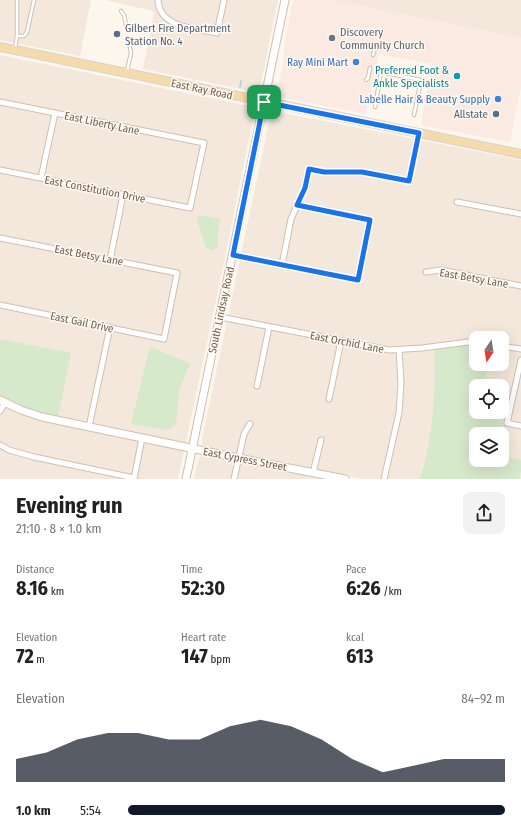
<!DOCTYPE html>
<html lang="en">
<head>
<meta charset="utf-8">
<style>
  body { margin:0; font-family:"Fira Sans Condensed",sans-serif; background:#f2f2f2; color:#222; height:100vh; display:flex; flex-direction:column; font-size:15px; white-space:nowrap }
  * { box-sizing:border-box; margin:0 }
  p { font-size:13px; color:#767676 }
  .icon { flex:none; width:22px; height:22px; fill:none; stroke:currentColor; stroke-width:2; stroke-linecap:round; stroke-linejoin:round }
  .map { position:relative; height:479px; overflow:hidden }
  .sheet { display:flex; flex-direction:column; background:#fff; flex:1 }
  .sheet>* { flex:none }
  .needle { width:26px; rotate:192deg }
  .fabs { position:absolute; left:469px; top:331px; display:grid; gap:8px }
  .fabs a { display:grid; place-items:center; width:40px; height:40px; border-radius:8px; background:#fff; box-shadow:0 4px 16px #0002; font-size:20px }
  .pin { position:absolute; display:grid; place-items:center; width:34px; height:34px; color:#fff; margin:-17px; border-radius:8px; box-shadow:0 2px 6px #0006 }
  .round { display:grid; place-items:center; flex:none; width:42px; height:42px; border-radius:8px; background:#f2f2f2 }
  .overview { display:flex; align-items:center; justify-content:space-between; height:68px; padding:0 16px }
  h1 { font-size:22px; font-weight:700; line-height:30px }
  .metrics { display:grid; grid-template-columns:repeat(3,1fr); gap:6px; height:68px; padding:4px 16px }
  .metrics div { display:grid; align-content:center }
  .metrics b { font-size:20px; font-weight:700 }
  .metrics small { font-size:11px; font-weight:400 }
  .metrics p { font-size:11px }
  .chart { height:112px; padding:8px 16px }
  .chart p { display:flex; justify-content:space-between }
  .chart svg { width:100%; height:72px; margin-top:4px; fill:#111827; opacity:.7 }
  ul { padding:0 16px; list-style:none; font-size:13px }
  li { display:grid; grid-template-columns:64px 48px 1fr; align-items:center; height:30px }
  li i { height:10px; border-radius:5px; background:#111827 }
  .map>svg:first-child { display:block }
  .residential { fill:#f3e8db; fill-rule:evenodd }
  .commercial { fill:#fbeae1 }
  .green { fill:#d7e9cb }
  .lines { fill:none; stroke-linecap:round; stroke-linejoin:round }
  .stream { stroke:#a8ced6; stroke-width:1.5 }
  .lane-casing { stroke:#cebfb2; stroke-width:4.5 }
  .street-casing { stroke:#cebfb2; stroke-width:7 }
  .secondary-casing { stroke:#d0bfb0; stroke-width:9 }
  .primary-casing { stroke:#d9d2ce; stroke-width:10 }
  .lane { stroke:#fff; stroke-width:2.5 }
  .street { stroke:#fff; stroke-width:5 }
  .secondary { stroke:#fff; stroke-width:7 }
  .primary { stroke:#f5dbab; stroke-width:8 }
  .route-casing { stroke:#fff; stroke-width:8 }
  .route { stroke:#1a73e8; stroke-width:5 }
  .service-dot { fill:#5c6f8a; stroke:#fefaf3; stroke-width:1.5 }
  .worship-dot { fill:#6b7280; stroke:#fefaf3; stroke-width:1.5 }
  .shop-dot { fill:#3f7fe0; stroke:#fefaf3; stroke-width:1.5 }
  .culture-dot { fill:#0f9aa8; stroke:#fefaf3; stroke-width:1.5 }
  .labels { text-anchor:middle; stroke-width:3; stroke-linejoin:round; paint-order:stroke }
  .service-label { font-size:11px; fill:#4e5e75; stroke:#fefaf3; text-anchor:start }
  .worship-label { font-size:11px; fill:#5b616d; stroke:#fefaf3; text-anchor:start }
  .shop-label { font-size:11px; fill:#366cbe; stroke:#fefaf3; text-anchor:end }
  .culture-label { font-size:11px; fill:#0d838f; stroke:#fefaf3; text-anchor:end }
  .street-label { font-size:11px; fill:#765e50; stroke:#fefaf3 }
</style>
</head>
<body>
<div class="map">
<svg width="521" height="479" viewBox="0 0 521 479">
  <rect width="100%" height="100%" fill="#fcf6ed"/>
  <path class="residential" d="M0 0H91L80 56 0 40Z
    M105 0H278L260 88 258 90 251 91 143 69 154 13 153 11Z
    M332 0H521V38L386 11Z
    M0 55 249 106 252 107 254 110V114L223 267 178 479H0Z
    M278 112 521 160V479H362L208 448 203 446 202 443V439L270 118 273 113ZM476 338H502V364H476ZM476 386H502V412H476ZM476 434H502V460H476Z
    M202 455H204L327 479H194L198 460Z"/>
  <path class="commercial" d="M293 0H332L521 38V87L510 142 421 125 432 64 379 54 376 67H375L366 114 280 97 277 94 275 90 280 81 283 63 284 48Z"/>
  <path class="green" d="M200 215 220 219 218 234V246L213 251 206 248 197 220Z
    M0 339 71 353 58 417 28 409 0 396Z
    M476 344V364H488L483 386H476V412H496L505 414 504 421 505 425 497 429 496 434H476V460H502V456L521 460V471L519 479H420C433 438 436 393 434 350L461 345Z
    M150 346 190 364 179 390 176 424 168 430 131 424Z"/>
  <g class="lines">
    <path class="stream" d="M240 87 241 81"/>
    <g class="lane-casing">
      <path id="lane" d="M121 11 124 15 127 29
        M17 36H24L27 32 34 0
        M15 48 17 36V0
        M373 55 375 48
        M127 71 131 53 129 42
        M366 80 368 78 370 68
        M375 107 381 72 421 80 414 115"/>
    </g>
    <g class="street-casing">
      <path id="street" d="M158 0C159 28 196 29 217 33L224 0
        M0 102 204 143 190 208 0 170
        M41 178 55 113
        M457 202 521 214
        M0 238 177 273 164 339 0 305
        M233 255 358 280 370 220 297 205
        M110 260 123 195
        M282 265 291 219 305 188 309 169 324 172H361L409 181 419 133
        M426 272 441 270 521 286
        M220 317 389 350 422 348 476 341
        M502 346 521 349
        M521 360 507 423 521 426
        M257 386 269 327
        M329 399 341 341
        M0 411 5 403
        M89 427 110 327
        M0 445 9 450 34 457 134 478
        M313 473 321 440
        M134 479 142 438
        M234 479 244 434 250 424
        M384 479 399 413 401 383 399 350"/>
    </g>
    <g class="secondary-casing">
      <path id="secondary" d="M0 400 21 410 42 417 238 458 345 479
        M186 479 285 0"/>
    </g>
    <g class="primary-casing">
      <path id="primary" d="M0 47 521 154"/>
    </g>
    <use href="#lane" class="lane"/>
    <use href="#street" class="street"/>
    <use href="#secondary" class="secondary"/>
    <use href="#primary" class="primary"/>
  </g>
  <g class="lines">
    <g class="route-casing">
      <path id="route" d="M264 102 419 133 409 181 362 172H324L309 169 305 188 297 205 370 220 358 280 233 255Z"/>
    </g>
    <use href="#route" class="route"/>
  </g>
  <g class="service-dot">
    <circle cx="117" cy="34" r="4"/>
    <circle cx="496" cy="114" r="4"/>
  </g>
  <circle class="worship-dot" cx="332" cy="38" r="4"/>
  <g class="shop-dot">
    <circle cx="356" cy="62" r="4"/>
    <circle cx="498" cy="99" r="4"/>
  </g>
  <circle class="culture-dot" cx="457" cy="76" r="4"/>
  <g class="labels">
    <g class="service-label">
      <text x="125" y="32">Gilbert Fire Department<tspan x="125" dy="13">Station No. 4</tspan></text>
      <text x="488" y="118" text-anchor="end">Allstate</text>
    </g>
    <g class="worship-label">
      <text x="340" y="36">Discovery<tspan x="340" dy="13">Community Church</tspan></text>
    </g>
    <g class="shop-label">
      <text x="348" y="66">Ray Mini Mart</text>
      <text x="490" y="103">Labelle Hair &amp; Beauty Supply</text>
    </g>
    <g class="culture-label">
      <text x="449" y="74">Preferred Foot &amp;<tspan x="449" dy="13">Ankle Specialists</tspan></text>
    </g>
    <g class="street-label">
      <text transform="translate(202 89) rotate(12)" y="4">East Ray Road</text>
      <text transform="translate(102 123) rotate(12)" y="4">East Liberty Lane</text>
      <text transform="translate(95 189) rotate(11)" y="4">East Constitution Drive</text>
      <text transform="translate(89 255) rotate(11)" y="4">East Betsy Lane</text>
      <text transform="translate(474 278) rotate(10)" y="4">East Betsy Lane</text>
      <text transform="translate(221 310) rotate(-78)" y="4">South Lindsay Road</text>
      <text transform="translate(82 322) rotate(12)" y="4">East Gail Drive</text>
      <text transform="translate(347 342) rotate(11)" y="4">East Orchid Lane</text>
      <text transform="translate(245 459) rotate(11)" y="4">East Cypress Street</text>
    </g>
  </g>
</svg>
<div class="fabs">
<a><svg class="needle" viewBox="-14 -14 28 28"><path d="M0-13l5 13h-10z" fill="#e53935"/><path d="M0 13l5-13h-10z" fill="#767676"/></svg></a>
<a><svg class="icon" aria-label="locate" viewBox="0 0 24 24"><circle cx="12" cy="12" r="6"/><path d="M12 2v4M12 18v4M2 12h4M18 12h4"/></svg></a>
<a><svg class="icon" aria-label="layers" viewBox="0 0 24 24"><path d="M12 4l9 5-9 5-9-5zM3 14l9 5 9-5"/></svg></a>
</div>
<div class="pin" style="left:264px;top:102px;background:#1e9e55"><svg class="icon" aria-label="arrive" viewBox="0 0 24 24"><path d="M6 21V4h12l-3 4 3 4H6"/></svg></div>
</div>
<section class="sheet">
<div class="overview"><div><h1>Evening run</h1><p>21:10 · 8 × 1.0 km</p></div><a class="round"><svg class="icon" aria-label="share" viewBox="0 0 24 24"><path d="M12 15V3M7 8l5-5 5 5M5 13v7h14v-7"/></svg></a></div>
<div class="metrics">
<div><p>Distance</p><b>8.16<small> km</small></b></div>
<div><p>Time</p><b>52:30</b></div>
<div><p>Pace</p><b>6:26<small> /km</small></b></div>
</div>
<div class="metrics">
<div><p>Elevation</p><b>72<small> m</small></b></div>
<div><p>Heart rate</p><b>147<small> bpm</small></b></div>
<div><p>kcal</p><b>613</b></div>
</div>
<div class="chart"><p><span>Elevation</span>84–92 m</p>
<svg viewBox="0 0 160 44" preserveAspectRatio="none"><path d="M0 44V30L10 26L20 18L30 14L40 14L50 18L60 18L70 10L80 6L90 10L100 18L110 30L120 38L130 34L140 30L150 30L160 30V44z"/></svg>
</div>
<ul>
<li><b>1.0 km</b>5:54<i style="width:100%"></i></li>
</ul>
</section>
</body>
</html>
